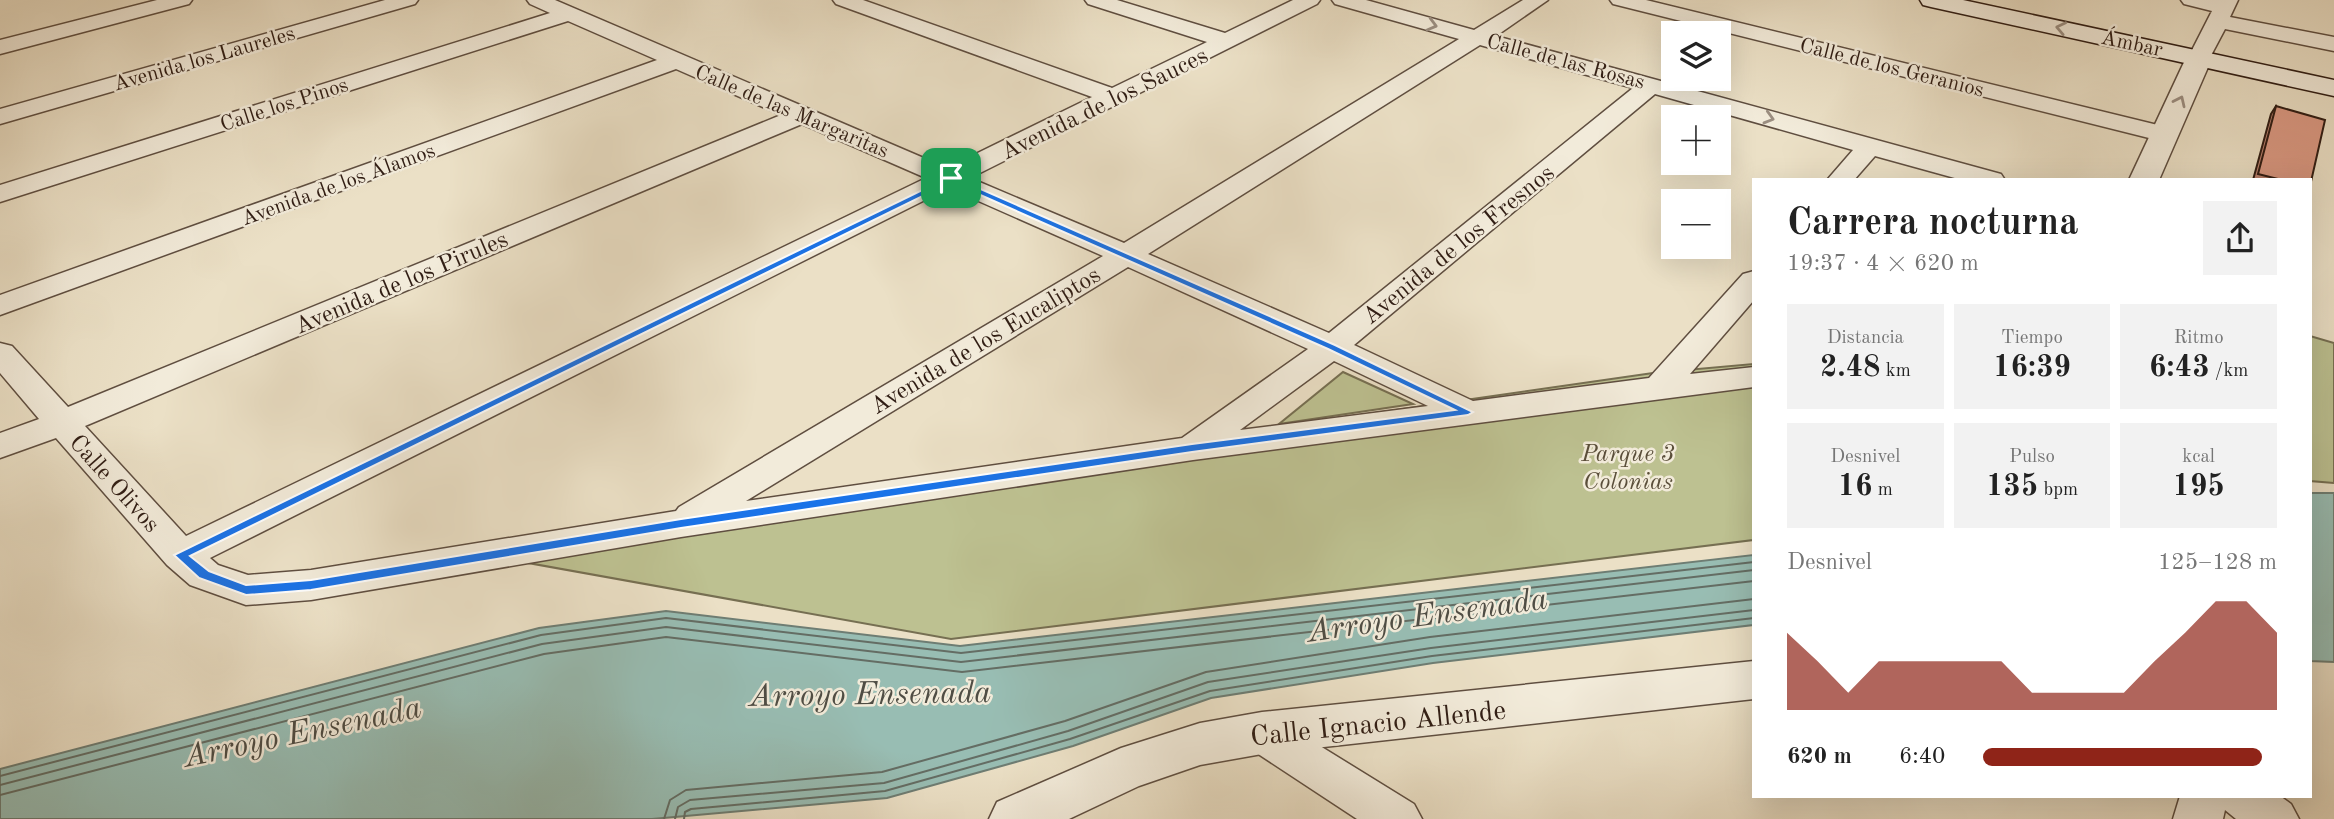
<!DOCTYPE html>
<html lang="es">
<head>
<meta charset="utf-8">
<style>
  body { margin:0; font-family:"Old Standard TT",serif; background:#f2f2f2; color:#222; height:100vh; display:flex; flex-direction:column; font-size:26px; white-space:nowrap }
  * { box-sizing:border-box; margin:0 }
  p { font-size:23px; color:#767676 }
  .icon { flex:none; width:38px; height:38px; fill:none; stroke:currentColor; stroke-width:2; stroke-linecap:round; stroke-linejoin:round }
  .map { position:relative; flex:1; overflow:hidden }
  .sheet { position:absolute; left:1752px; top:178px; width:560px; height:620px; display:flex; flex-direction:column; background:#fff; border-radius:0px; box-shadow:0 7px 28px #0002 }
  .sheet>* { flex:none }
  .buttons { position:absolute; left:1661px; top:21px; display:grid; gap:14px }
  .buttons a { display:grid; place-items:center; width:70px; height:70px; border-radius:0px; background:#fff; box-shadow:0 7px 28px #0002; font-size:35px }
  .pin { position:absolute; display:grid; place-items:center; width:60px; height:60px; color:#fff; margin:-30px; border-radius:14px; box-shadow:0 4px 10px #0006 }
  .round { display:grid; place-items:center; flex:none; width:74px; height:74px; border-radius:0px; background:#f2f2f2 }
  .head { display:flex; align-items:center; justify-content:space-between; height:119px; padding:0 35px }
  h1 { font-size:38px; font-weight:700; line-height:52px }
  .metrics { display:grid; grid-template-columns:repeat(3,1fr); gap:10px; height:119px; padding:7px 35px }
  .metrics div { display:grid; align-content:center; border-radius:0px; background:#f2f2f2; text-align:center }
  .metrics b { font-size:30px; font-weight:700 }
  .metrics small { font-size:19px; font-weight:400 }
  .metrics p { font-size:19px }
  .chart { height:196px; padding:14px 35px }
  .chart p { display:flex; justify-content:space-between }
  .chart svg { width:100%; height:126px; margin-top:7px; fill:#8f2418; opacity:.7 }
  ul { padding:0 35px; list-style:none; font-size:23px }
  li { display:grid; grid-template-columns:112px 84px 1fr; align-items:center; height:52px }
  li i { height:18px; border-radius:9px; background:#8f2418 }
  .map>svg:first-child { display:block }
  .green { fill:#bdc191; stroke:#766f52; stroke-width:2 }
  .water { fill:#98bdb3; stroke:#6e7d73; stroke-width:2 }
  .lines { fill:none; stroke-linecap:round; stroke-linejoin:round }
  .shore { stroke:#646d64; stroke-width:2 }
  .minor-casing { stroke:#5f4e40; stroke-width:3 }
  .tertiary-casing { stroke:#5f4e40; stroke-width:3 }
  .secondary-casing { stroke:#301d14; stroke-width:3 }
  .minor { fill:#f2ebda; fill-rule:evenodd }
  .tertiary { fill:#f2ebda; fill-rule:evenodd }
  .secondary { fill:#f2ebda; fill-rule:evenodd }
  .wall { fill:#bb8370; stroke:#301d14; stroke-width:2 }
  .building { fill:#d99882; stroke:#301d14; stroke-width:2 }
  .oneway { stroke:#9b8e81 }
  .route { fill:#1a73e8; stroke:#fff; stroke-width:2; fill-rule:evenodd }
  .labels { text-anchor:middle; stroke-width:5; stroke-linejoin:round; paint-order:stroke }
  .far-street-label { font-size:21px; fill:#301d14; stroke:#f2ebda }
  .street-label { font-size:24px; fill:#301d14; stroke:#f2ebda }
  .park-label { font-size:24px; font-style:italic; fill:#5a4e3a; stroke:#f2ebda }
  .near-street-label { font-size:28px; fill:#301d14; stroke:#f2ebda }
  .near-water-label { font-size:32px; font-style:italic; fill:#4f4d44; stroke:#f2ebda }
</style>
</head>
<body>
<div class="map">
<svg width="2334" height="819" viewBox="0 0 2334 819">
  <rect width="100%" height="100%" fill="#ebe0c6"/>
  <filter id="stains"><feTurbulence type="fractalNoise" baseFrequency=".00286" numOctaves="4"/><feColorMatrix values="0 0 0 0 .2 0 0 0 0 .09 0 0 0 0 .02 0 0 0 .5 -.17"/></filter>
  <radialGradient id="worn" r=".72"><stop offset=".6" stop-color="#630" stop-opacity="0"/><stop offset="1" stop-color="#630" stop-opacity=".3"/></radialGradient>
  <path class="green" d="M2310 336 2334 343V483L2310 481Z
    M1753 364V540L951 639 467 552 685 512 1653 373Z
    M1343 372 1413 404 1279 424Z"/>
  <path class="water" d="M2310 493H2334V662L2310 661Z
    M1753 555V625L1433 663 1211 698 1073 746 887 798 652 819H0V769L539 628 666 611 960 646Z"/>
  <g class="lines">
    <path class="shore" d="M0 776 541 635 666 618 961 653 1754 562
      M0 785 542 644 666 627 961 662 1754 570
      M0 795 544 654 666 637 962 672 1754 581
      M664 819 670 800 686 790 882 772 1065 721 1206 672 1430 637 1754 599
      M675 819 678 807 690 800 884 783 1068 731 1208 682 1431 648 1754 610
      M684 819 685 812 691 809 885 791 1070 739 1210 691 1432 656 1754 618"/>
    <g class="minor-casing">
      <path id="minor" d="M157 0H192L189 4 0 54V40Z
        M385 0H418L415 4 0 124V109Z
        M527 0H555L947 168 1092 97 836 4 833 0H863L1112 88 1207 42 1088 4 1085 0H1117L1225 33 1293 0H1320L1317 4 970 178 1124 243 1459 39 1335 4 1332 0H1366L1474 30 1523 0H1548L1496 36 2001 174 2005 180H1962L1875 156 1854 180H1827L1853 150 1655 94 1354 345 1473 401 1649 378 1743 274 1754 271V300L1690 374 1754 367V387L1193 460 681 537 311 600 246 605 190 585 167 565 56 438 0 458V433L39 419 0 373V343L12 346 68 407 781 115 676 69 0 315V295L657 60 568 21 0 202V185L550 13 530 4ZM1480 45 1633 88 1329 333 1148 254ZM802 124 926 178 186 536 85 426ZM949 188 1103 256 679 507 676 511 311 570 248 575 218 565 210 558ZM1128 267 1308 349 1182 438 746 501ZM1334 361 1428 406 1240 430Z
        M1610 0H1646L2174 129 2178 134 2174 139 2165 142 1613 4Z
        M2181 0H2238L2230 17 2334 37V51L2225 29 2207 63H2191L2188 58 2212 11 2184 4Z
        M1262 714 1278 720 1414 804 1422 819H1357L1246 746 1239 733 1246 720Z
        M2180 796H2280L2291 804 2299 819H2236L2225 810 2223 819H2173Z"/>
    </g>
    <g class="tertiary-casing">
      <path id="tertiary" d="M2199 50 2208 53 2212 58 2159 180H2129L2186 58 2190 53Z
        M1754 661V699L1262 754 1200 765 1139 786 1069 819H989L997 802 1121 748 1200 723 1262 712Z"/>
    </g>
    <g class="secondary-casing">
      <path id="secondary" d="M1920 0H1963L2334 80V96L1931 7 1923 5Z"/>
    </g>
    <use href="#minor" class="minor"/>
    <use href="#tertiary" class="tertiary"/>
    <use href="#secondary" class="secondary"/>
  </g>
  <path class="wall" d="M2276 106 2310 180H2253L2271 114Z"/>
  <path class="building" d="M2276 106 2325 120 2310 186V180H2282L2258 174Z"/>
  <defs><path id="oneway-chevron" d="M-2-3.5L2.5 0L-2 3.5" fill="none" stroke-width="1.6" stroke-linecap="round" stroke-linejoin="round" transform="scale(1.75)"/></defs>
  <g class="oneway">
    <use href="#oneway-chevron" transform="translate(1432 25) rotate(15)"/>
    <use href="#oneway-chevron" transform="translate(2061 28) rotate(-168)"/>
    <use href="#oneway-chevron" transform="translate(2180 101) rotate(-65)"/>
    <use href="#oneway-chevron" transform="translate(1769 118) rotate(16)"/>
  </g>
  <path class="route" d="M951 176 1335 345 1473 412 1468 415 1192 452 681 528 311 590 246 595 199 578 174 555ZM951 182 1328 349 1455 410 1192 444 681 519 311 580 246 585 209 571 190 556Z"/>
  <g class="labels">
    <g class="far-street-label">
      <text transform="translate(2132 43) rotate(12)" y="7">Ámbar</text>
      <text transform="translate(204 58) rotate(-16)" y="7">Avenida los Laureles</text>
      <text transform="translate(1566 61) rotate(15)" y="7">Calle de las Rosas</text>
      <text transform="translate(1892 67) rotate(14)" y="7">Calle de los Geranios</text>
      <text transform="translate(284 104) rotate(-18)" y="7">Calle los Pinos</text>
      <text transform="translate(792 111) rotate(23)" y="7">Calle de las Margaritas</text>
      <text transform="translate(338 184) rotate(-20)" y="7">Avenida de los Álamos</text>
    </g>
    <g class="street-label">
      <text transform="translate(1104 103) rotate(-26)" y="8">Avenida de los Sauces</text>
      <text transform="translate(1458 244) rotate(-39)" y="8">Avenida de los Fresnos</text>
      <text transform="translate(401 282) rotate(-23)" y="8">Avenida de los Pirules</text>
      <text transform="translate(985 340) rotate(-31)" y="8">Avenida de los Eucaliptos</text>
      <text transform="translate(115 483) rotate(48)" y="8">Calle Olivos</text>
    </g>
    <g class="park-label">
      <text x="1628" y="461">Parque 3<tspan x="1628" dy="28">Colonias</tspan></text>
    </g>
    <g class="near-street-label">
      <text transform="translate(1378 722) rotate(-6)" y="10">Calle Ignacio Allende</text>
    </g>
    <g class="near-water-label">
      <text transform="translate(1427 614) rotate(-8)" y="11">Arroyo Ensenada</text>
      <text transform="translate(870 693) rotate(-1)" y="11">Arroyo Ensenada</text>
      <text transform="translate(302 731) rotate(-12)" y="11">Arroyo Ensenada</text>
    </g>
  </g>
  <rect width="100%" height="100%" filter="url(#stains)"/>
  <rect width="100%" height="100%" fill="url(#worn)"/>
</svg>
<div class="buttons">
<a><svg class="icon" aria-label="layers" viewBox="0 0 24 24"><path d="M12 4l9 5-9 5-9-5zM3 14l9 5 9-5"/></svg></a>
<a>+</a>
<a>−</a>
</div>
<div class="pin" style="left:951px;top:178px;background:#1e9e55"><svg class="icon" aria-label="arrive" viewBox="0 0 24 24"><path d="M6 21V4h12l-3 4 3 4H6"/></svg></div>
<section class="sheet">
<div class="head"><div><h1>Carrera nocturna</h1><p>19:37 · 4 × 620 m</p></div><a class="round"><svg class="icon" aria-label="share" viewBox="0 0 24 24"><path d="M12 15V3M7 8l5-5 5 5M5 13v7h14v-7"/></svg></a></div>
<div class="metrics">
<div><p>Distancia</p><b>2.48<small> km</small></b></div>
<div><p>Tiempo</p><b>16:39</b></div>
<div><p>Ritmo</p><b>6:43<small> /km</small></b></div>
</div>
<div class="metrics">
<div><p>Desnivel</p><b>16<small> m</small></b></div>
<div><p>Pulso</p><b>135<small> bpm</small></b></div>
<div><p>kcal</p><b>195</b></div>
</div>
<div class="chart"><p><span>Desnivel</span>125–128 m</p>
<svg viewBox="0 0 160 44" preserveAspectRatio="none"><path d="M0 44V17L10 27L20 38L30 27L40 27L50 27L60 27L70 27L80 38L90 38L100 38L110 38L120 27L130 17L140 6L150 6L160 17V44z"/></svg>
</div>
<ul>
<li><b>620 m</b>6:40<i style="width:95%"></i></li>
</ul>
</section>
</div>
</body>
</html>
